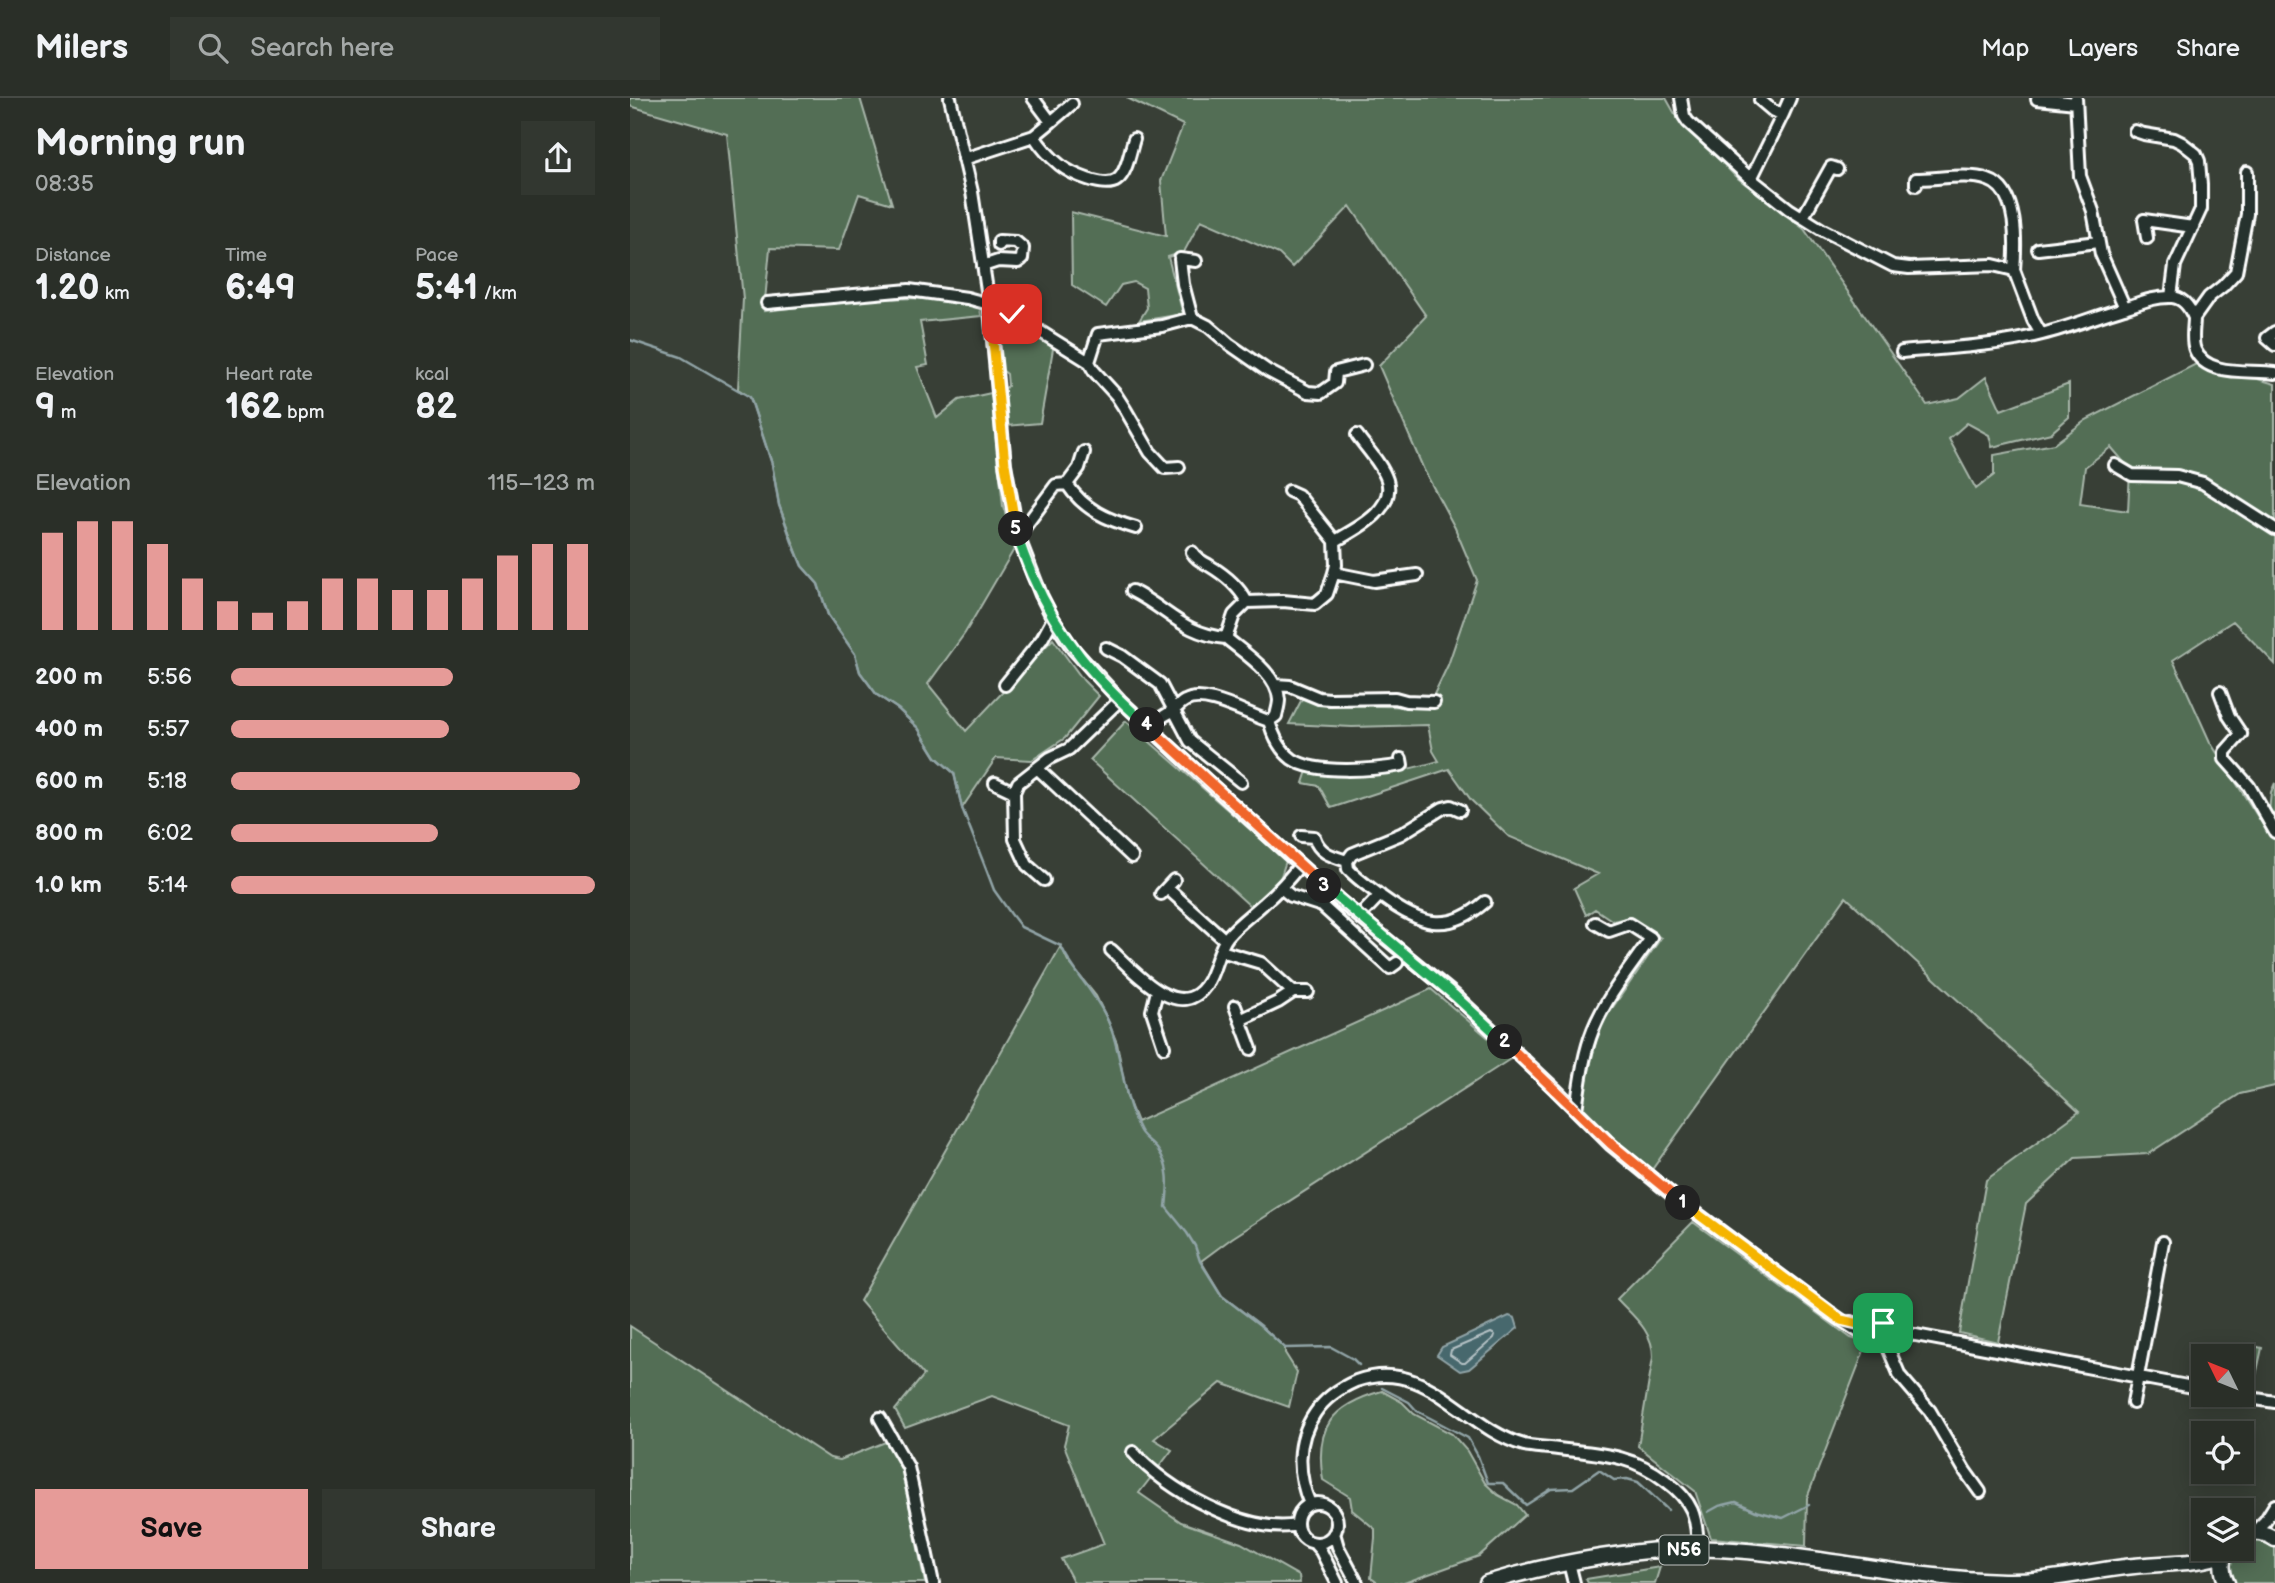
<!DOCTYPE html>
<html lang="en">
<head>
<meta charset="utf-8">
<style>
  body { margin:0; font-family:"Balsamiq Sans",sans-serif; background:#323730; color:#f1f3f6; height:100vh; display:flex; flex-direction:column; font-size:26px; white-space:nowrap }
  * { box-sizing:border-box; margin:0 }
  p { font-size:23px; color:#a5a9a8 }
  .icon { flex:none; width:38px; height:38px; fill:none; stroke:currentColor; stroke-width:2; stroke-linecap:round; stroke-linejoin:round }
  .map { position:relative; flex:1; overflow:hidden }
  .panel { display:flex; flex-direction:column; background:#2a2f28; width:630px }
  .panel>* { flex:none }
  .needle { width:46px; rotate:313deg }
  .fabs { position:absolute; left:1561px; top:1246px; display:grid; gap:14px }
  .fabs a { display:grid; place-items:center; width:63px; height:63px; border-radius:0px; background:#2a2f28; box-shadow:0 4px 18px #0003,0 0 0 2px #464a45; font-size:35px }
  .pin { position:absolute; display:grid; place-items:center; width:60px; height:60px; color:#fff; margin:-30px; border-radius:14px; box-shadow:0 4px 10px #0006 }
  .km { position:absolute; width:35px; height:35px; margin:-18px; border-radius:50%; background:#222; color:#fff; font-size:19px; line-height:35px; text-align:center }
  .round { display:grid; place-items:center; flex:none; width:74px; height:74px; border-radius:0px; background:#323730 }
  .headline { display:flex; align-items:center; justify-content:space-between; height:119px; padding:0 35px }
  h1 { font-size:38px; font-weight:700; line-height:52px }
  .stats { display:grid; grid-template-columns:repeat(3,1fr); gap:10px; height:119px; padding:7px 35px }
  .stats div { display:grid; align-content:center }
  .stats b { font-size:35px; font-weight:700 }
  .stats small { font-size:19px; font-weight:400 }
  .stats p { font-size:19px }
  .chart { height:196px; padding:14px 35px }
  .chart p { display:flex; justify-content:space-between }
  .chart svg { width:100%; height:126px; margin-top:7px; stroke:#e69b98; stroke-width:6 }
  .action { display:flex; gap:14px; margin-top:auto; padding:14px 35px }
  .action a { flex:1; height:80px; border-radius:0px; background:#e69b98; color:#111; font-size:28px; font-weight:700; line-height:80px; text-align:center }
  .action a+a { background:#323730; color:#f1f3f6 }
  ul { padding:0 35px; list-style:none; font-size:23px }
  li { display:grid; grid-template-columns:112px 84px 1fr; align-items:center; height:52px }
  li i { height:18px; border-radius:9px; background:#e69b98 }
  header { display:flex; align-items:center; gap:42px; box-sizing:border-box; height:98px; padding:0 35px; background:#2a2f28; border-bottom:2px solid #464a45 }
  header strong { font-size:33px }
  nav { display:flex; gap:38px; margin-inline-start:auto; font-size:24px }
  .search { width:490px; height:63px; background:#323730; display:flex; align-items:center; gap:18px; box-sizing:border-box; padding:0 24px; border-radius:0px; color:#a5a9a8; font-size:26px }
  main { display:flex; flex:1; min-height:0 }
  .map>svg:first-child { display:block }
  .green { fill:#526e55; stroke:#a8b6aa; stroke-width:2; fill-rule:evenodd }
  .water { fill:#47676d; stroke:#91a4a7; stroke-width:2 }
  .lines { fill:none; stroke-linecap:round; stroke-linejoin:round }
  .shore { stroke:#b5c2c5; stroke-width:2 }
  .stream { stroke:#91a4a7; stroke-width:2.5 }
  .minor-casing { stroke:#fff; stroke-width:16 }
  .major-casing { stroke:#fff; stroke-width:19 }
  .minor { stroke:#26332d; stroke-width:10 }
  .major { stroke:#26332d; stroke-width:14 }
  .split-1-casing { stroke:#fff; stroke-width:14 }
  .split-2-casing { stroke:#fff; stroke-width:14 }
  .split-3-casing { stroke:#fff; stroke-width:14 }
  .split-4-casing { stroke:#fff; stroke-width:14 }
  .split-5-casing { stroke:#fff; stroke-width:14 }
  .split-6-casing { stroke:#fff; stroke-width:14 }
  .split-1 { stroke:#f5b400; stroke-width:9 }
  .split-2 { stroke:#f0652b; stroke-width:9 }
  .split-3 { stroke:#22a559; stroke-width:9 }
  .split-4 { stroke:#f0652b; stroke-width:9 }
  .split-5 { stroke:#22a559; stroke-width:9 }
  .split-6 { stroke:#f5b400; stroke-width:9 }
  .labels { text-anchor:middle; stroke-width:5; stroke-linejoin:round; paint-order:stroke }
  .shield { fill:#26332d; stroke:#bec2c0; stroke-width:2 }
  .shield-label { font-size:18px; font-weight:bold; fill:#fff }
</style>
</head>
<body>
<header>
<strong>Milers</strong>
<div class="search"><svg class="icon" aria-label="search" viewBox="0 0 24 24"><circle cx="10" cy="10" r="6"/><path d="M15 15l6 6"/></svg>Search here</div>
<nav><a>Map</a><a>Layers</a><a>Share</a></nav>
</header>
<main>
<section class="panel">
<div class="headline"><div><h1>Morning run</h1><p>08:35</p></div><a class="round"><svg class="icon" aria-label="share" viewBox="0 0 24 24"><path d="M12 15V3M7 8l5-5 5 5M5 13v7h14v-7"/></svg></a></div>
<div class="stats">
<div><p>Distance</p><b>1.20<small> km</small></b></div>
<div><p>Time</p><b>6:49</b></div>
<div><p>Pace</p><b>5:41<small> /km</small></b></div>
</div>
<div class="stats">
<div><p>Elevation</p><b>9<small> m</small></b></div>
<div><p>Heart rate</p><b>162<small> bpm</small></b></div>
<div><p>kcal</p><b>82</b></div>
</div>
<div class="chart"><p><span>Elevation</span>115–123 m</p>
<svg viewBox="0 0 160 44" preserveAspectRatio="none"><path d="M5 44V10M15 44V6M25 44V6M35 44V14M45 44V26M55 44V34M65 44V38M75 44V34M85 44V26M95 44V26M105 44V30M115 44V30M125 44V26M135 44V18M145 44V14M155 44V14"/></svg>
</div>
<ul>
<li><b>200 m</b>5:56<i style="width:61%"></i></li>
<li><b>400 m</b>5:57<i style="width:60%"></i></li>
<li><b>600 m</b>5:18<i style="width:96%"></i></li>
<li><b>800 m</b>6:02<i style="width:57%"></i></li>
<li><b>1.0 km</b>5:14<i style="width:100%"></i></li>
</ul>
<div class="action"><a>Save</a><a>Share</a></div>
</section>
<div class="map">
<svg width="1645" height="1485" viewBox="0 0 1645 1485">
  <rect width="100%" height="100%" fill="#383f36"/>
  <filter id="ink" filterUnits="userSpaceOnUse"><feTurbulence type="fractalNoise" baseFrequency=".0143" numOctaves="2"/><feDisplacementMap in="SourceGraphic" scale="14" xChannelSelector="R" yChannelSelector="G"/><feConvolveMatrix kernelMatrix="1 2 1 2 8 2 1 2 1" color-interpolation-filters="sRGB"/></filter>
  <g filter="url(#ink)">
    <path class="green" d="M0 0H230L262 106 229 96 209 152 140 150 134 213 237 201 294 200 350 209 351 218 290 224 298 267 287 269 307 320 329 302 361 295 373 408 386 448 335 535 298 586 336 633 423 541 454 583 469 598 435 640 402 662 366 660 332 710 324 675 306 659 288 630 268 611 247 597 230 574 225 556 198 517 188 486 172 468 149 407 142 366 120 299 108 291 113 201 97 36 0 8Z
      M497 0H1036L1045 16 1105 78 1174 131 1297 307 1329 300 1356 279 1371 312 1439 286V319L1421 335 1362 349 1359 337 1337 325 1319 341 1346 391 1364 377V357L1424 346 1456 322 1566 266 1590 277H1614L1645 286V566L1603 523 1543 562 1580 644 1637 733 1641 694 1645 685V988L1610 996 1518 1056 1445 1060 1396 1106 1368 1244 1329 1235 1356 1082 1449 1014 1216 799 1021 1073 993 1050 951 1009 969 929 1031 840 1000 819 983 823 965 811 956 817 944 790 968 776 878 738 841 702 819 671 701 710 689 688 673 685 677 673C697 675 717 679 738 678 762 676 786 669 809 663L803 653 798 627 722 629 659 626 673 599 701 607 798 609 818 567 847 482 825 430 794 372 749 268 796 218 720 108 662 169 649 156 571 122 554 154 538 159 553 216 509 223 517 210 515 190 504 184 491 187 476 209 442 187 441 114 536 138 531 83 553 27ZM1481 349 1500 371 1498 413 1450 406 1455 369Z
      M368 216 388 222 424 245 410 325 376 328 373 292 378 288 377 276 372 272 365 217Z
      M496 623 656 763 649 784 621 809 460 662Z
      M431 848 438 863 466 898 477 921 487 945 497 999 507 1024 801 891 882 960 602 1140 571 1163 592 1198 630 1227 655 1250V1255L667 1274 659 1309 591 1285 524 1341 542 1352 509 1395 551 1424 611 1445 669 1478 670 1485H444L431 1461 474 1446 434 1347 439 1327 362 1298 275 1330 265 1312 294 1277 230 1203Z
      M1063 1124 1221 1240 1237 1245 1177 1400 1176 1448 1081 1440 1065 1393 1008 1348 1023 1259C1023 1233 1004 1219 987 1201Z
      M0 1228 200 1360 210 1362 258 1343 272 1372 295 1485H0Z
      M1615 1246 1632 1250 1625 1282 1612 1279V1261Z
      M752 1293 772 1304 784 1316 822 1336 837 1353 855 1385 868 1397 887 1407 895 1417 849 1458 774 1485H748L741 1480 745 1440V1431L722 1412 720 1399 693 1382C684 1329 702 1307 752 1293Z
      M1627 1440 1645 1448V1485H1604C1597 1474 1598 1462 1604 1451H1612V1444Z
      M1030 1469 1025 1485H958L956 1481Z"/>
    <path class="water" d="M879 1218 885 1220 888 1230 839 1271 830 1273 807 1257 812 1249Z"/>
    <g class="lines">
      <path class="shore" d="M861 1235 865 1237 864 1240 835 1265H832L820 1257 821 1252Z"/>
      <path class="stream" d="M0 242 51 259 120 299 142 366 149 407 162 444 172 468 188 486 198 517 225 556 230 574 247 597 268 611 288 630 306 659 324 675 332 710 356 771 364 792 381 816 391 829 431 848C444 876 467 896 479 925 493 959 493 1002 510 1033 514 1040 523 1045 528 1052 541 1069 538 1090 536 1109L557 1135 565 1148 570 1163 592 1198 630 1227 655 1250 701 1249 723 1261 729 1267
        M752 1290 779 1304 787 1313 838 1340 848 1358 858 1385H873L896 1407 921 1391 943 1390 969 1372 984 1382 997 1381 1008 1384 1038 1412
        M1078 1414 1089 1408 1106 1404 1126 1413 1153 1420 1179 1407"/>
      <g class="minor-casing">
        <path id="minor" d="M320 0 342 94 360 212 375 366 388 438 411 497 423 521 443 551 490 602 576 682 711 804 826 898 925 991 981 1047 1041 1096 1198 1213 1226 1232 1252 1240
          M403 0 421 24 442 6
          M1051 0 1054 18 1058 24 1121 81 1159 111 1191 131 1263 168 1279 170 1363 167 1384 172C1386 147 1389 92 1358 82 1340 75 1306 81 1286 81V87
          M1446 0 1450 78 1463 113 1471 156 1495 210
          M1407 1 1446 5
          M1153 16 1160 0
          M1505 33 1514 36 1544 41 1552 45 1566 56 1569 63 1571 87V111L1545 167 1541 199
          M404 38C411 49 420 59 430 67 441 76 475 91 487 82 497 75 500 53 504 41
          M334 61 404 38 421 24
          M1121 81 1153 16 1143 13 1130 2
          M1173 119 1201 69 1207 71
          M1517 140 1514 122 1563 129
          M1408 151 1468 144
          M353 168 368 163 388 164 392 161 393 150 386 144 369 143V147
          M1384 172 1403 222 1411 236
          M137 205 279 192 337 200 359 206
          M360 212H372L382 216 459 264 468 236 532 228 562 220 578 228 599 246 638 273 678 294 691 295 705 285 706 274 734 267
          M562 220 553 186 550 161 566 163
          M1564 220C1564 229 1561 243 1565 252 1577 280 1621 271 1645 275
          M1645 234 1637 240 1645 247
          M1272 254C1319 250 1367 248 1412 236 1440 229 1467 218 1494 210 1509 205 1526 198 1542 199 1554 200 1560 210 1564 220L1579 199 1593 188 1606 174 1617 116V74
          M459 264 464 273 486 297 495 311 520 354 535 370 549 369
          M1485 367 1502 377 1547 378 1573 385 1645 431
          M437 386 449 370 454 354
          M659 393 668 397 705 443C726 431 766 412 757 382 752 366 736 350 727 337
          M388 438 426 387 437 386C454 412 478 422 506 430
          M705 443 706 467 704 475 744 483 787 477
          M562 454C567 462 572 463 580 468 595 477 609 489 617 504L653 503 685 506 697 496 704 475
          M502 493C538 511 553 536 596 540L604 517 617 504
          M476 550 492 558 530 586 560 643 611 684
          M375 587 412 541 423 521
          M645 587 660 588 689 600 700 601 765 600 776 603 804 604
          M1590 594 1599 618 1611 636 1595 654V661L1619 688 1645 734
          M639 623C643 637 650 652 662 661 685 677 745 672 772 667L771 661
          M523 631C529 619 531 620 542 613 547 611 550 605 555 603 575 591 618 617 639 623L646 618C647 613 649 607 649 602 648 576 614 555 596 540
          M407 670 502 759
          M365 685 384 694
          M830 712 821 708 813 710 771 736 722 756 717 763 718 771C728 782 741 790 752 799 789 826 817 837 855 804
          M671 738 684 739C689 755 701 758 717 763
          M414 782 397 767 385 741 384 694 388 685 420 660 439 651 490 602
          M537 790 595 842
          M651 790 661 798 692 808 760 870 767 865
          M531 796 544 782
          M730 818 750 797
          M481 852C502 871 549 927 576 887 586 873 587 852 598 838 608 826 621 817 633 806 647 794 659 781 670 767
          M591 853 631 865 663 894
          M527 893 522 913 534 949
          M605 908 621 951
          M610 922 648 904 663 894H678
          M946 1012C950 985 953 957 963 932 976 899 1001 869 1021 840L999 826 979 833 965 825
          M1250 1233a13 13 0 1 1 26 0a13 13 0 1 1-26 0Z
          M1221 1224 1233 1227 1253 1225
          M1275 1235 1573 1291
          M1256 1245 1270 1278 1300 1313 1335 1373 1350 1394
          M1601 1297 1645 1304
          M1503 1305 1533 1144
          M250 1320 278 1369 303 1485
          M503 1354C535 1391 616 1437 667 1427
          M667 1425a20 20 0 1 1 40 0a20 20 0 1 1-40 0Z
          M680 1406C667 1376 666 1343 685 1315 695 1300 710 1290 726 1283 797 1258 833 1330 894 1347 902 1349 911 1349 920 1350 964 1356 999 1354 1036 1383 1063 1403 1067 1418 1068 1451
          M704 1435 708 1449 727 1485
          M1623 1435 1635 1423 1645 1407
          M684 1445 691 1453 707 1485
          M939 1465 944 1485"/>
      </g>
      <g class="major-casing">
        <path id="major" d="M1612 1438C1623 1433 1635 1434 1645 1441
          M857 1485C925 1464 1016 1448 1088 1451 1184 1456 1278 1481 1374 1483 1415 1484 1454 1474 1495 1469 1528 1464 1563 1468 1595 1456
          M1597 1485C1591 1474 1591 1462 1597 1451"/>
      </g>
      <use href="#minor" class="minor"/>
      <use href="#major" class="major"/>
    </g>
  </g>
  <g class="lines" filter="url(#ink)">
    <g class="split-1-casing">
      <path id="split-1" d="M1053 1105 1211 1222 1233 1227 1253 1225"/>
    </g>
    <g class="split-2-casing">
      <path id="split-2" d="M875 944 981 1046 1053 1105"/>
    </g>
    <g class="split-3-casing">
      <path id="split-3" d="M694 788 825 898 875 944"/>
    </g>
    <g class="split-4-casing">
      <path id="split-4" d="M517 627 694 788"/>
    </g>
    <g class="split-5-casing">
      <path id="split-5" d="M386 431C389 447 396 462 402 477 429 540 466 582 517 627"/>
    </g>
    <g class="split-6-casing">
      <path id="split-6" d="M382 216 372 212H360L375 366 386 431"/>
    </g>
    <use href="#split-1" class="split-1"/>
    <use href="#split-2" class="split-2"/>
    <use href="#split-3" class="split-3"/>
    <use href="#split-4" class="split-4"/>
    <use href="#split-5" class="split-5"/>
    <use href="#split-6" class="split-6"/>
  </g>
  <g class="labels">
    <rect class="shield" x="1029.5" y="1437.5" width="49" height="29" rx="5"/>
    <g class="shield-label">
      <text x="1054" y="1458">N56</text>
    </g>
  </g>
</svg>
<div class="fabs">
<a><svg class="needle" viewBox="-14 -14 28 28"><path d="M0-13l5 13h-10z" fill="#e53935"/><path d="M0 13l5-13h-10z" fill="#a5a9a8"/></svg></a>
<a><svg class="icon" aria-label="locate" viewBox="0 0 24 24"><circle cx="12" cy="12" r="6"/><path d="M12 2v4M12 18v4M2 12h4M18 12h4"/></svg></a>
<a><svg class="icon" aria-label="layers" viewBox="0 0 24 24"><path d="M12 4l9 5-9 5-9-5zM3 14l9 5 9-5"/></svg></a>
</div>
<div class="pin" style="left:1253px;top:1225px;background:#1e9e55"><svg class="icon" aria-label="arrive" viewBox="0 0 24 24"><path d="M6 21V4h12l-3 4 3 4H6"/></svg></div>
<div class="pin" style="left:382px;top:216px;background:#d93025"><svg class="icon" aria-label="check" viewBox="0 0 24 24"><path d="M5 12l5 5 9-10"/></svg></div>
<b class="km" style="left:1053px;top:1105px">1</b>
<b class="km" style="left:875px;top:944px">2</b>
<b class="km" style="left:694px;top:788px">3</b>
<b class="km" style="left:517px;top:627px">4</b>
<b class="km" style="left:386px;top:431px">5</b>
</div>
</main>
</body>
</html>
